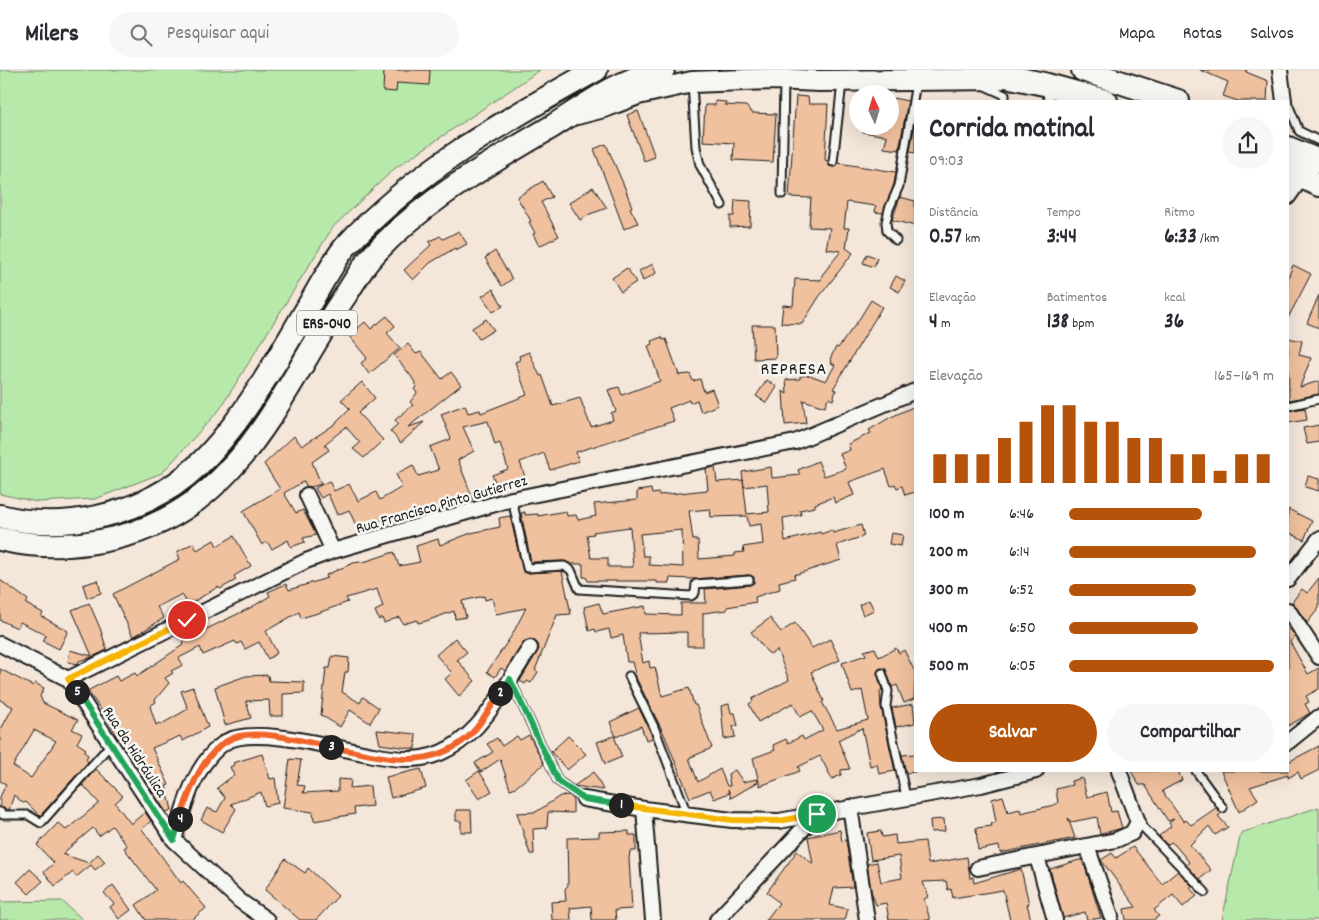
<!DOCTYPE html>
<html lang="pt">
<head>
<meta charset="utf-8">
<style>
  body { margin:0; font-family:Dekko,sans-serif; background:#f7f7f7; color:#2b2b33; height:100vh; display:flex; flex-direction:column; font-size:19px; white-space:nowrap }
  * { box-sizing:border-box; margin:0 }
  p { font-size:16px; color:#7c7c81 }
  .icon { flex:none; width:28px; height:28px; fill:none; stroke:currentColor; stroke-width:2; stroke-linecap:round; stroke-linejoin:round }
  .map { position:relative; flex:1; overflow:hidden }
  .panel { position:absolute; left:914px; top:30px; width:375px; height:672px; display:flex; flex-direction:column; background:#fff; border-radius:0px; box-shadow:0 5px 20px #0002 }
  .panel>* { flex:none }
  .needle { width:32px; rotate:356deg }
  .tools { position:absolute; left:849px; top:15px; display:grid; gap:10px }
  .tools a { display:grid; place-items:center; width:50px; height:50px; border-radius:50%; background:#fff; box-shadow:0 5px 20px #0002; font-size:25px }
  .pin { position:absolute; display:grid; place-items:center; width:42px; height:42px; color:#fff; margin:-21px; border:2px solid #fff; border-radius:50%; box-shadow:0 1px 5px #0007 }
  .km { position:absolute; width:25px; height:25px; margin:-12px; border-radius:50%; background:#222; color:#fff; font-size:14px; line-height:25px; text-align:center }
  .round { display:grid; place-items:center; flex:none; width:52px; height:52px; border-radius:26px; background:#f7f7f7 }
  .headline { display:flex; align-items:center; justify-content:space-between; height:85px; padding:0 15px }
  h1 { font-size:28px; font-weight:700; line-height:38px }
  .stats { display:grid; grid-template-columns:repeat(3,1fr); gap:8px; height:85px; padding:5px 15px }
  .stats div { display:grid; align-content:center }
  .stats b { font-size:21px; font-weight:700 }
  .stats small { font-size:14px; font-weight:400 }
  .stats p { font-size:14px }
  .chart { height:140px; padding:10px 15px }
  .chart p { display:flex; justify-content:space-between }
  .chart svg { width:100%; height:90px; margin-top:5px; stroke:#b45309; stroke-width:6 }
  .action { display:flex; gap:10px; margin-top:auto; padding:10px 15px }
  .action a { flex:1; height:58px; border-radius:30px; background:#b45309; color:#fff; font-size:20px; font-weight:700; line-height:58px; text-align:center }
  .action a+a { background:#f7f7f7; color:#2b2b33 }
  ul { padding:0 15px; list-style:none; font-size:16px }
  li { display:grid; grid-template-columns:80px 60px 1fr; align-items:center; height:38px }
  li i { height:12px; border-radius:6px; background:#b45309 }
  header { display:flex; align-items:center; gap:30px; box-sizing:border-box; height:70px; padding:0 25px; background:#fff; border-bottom:1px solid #e1e1e2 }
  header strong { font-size:24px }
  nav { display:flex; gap:28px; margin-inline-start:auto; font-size:18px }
  .search { width:350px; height:45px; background:#f7f7f7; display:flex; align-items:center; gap:12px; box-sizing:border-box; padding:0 18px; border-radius:28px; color:#7c7c81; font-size:19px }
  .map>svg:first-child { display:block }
  .green { fill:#b7e9aa; stroke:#6a8263 }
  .building { fill:#f0c19f; stroke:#1c1c1c; fill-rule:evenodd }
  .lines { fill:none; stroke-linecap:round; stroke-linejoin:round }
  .lane-casing { stroke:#1c1c1c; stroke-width:11 }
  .street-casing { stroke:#1c1c1c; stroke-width:18 }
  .secondary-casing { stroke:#1c1c1c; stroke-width:24 }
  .primary-casing { stroke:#1c1c1c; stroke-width:26 }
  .lane { stroke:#f6f6f2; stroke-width:7 }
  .street { stroke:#f6f6f2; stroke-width:14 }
  .secondary { stroke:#f6f6f2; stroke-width:20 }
  .primary { stroke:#f6f6f2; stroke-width:22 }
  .split-1-casing { stroke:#fff; stroke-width:10 }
  .split-2-casing { stroke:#fff; stroke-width:10 }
  .split-3-casing { stroke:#fff; stroke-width:10 }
  .split-4-casing { stroke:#fff; stroke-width:10 }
  .split-5-casing { stroke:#fff; stroke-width:10 }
  .split-6-casing { stroke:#fff; stroke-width:10 }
  .split-1 { stroke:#f5b400; stroke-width:6 }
  .split-2 { stroke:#22a559; stroke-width:6 }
  .split-3 { stroke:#f0652b; stroke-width:6 }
  .split-4 { stroke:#f0652b; stroke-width:6 }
  .split-5 { stroke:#22a559; stroke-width:6 }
  .split-6 { stroke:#f5b400; stroke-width:6 }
  .labels { text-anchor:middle; stroke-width:5; stroke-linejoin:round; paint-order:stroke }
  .shield { fill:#f6f6f2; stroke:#5d5d5c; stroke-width:1 }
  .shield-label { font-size:15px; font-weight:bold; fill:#1c1c1c }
  .street-label { font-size:16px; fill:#1c1c1c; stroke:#f6f6f2 }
  .neighbourhood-label { font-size:18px; letter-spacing:1px; fill:#1c1c1c; stroke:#f6f6f2 }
</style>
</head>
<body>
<header>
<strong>Milers</strong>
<div class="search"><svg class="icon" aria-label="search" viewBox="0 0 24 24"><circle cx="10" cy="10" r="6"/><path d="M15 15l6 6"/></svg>Pesquisar aqui</div>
<nav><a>Mapa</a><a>Rotas</a><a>Salvos</a></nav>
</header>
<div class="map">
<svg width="1319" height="850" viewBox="0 0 1319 850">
  <rect width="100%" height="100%" fill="#f4e6d9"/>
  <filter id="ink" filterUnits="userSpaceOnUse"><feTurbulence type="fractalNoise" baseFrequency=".02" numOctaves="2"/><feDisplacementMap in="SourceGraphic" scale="10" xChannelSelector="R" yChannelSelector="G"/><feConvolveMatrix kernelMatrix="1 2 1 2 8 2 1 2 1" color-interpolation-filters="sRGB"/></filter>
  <g filter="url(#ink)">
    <path class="green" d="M0 0H540L394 99 333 157 220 339 162 403 95 429 37 432 0 424Z
      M1319 737V850H1222L1241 763Z
      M62 831 83 850H0V832Z"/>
    <path class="building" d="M384 0H430L429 15 397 13 396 22 383 21Z
      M1200 0H1247L1246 2 1268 11 1267 31H1238L1223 26 1228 12Z
      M796 26 808 27 809 34H828L825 90 828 91 829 96 835 97 838 93 896 102 894 114 883 143 875 142 876 136 847 132 844 158H849L846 178 853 183 819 227 802 254 781 253 783 235 793 236 795 209 821 210 822 205 841 181 826 179 830 158 809 157 811 128 789 127Z
      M893 28 908 31 899 80 884 78 887 66 863 62V56H890Z
      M715 31 726 32 725 35 746 36 752 43 776 44 773 92 733 90 734 73 703 71 705 35H715Z
      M638 41 655 87 644 91 627 45Z
      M915 51V83L910 82Z
      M606 74 625 118 632 137 630 138 638 153 624 159 594 79Z
      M543 111 552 127 541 132 559 166 539 176 533 164 535 163 529 152 531 151 517 127Z
      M593 117 607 138 590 144 580 150 569 133Z
      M900 127 915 131V156L892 150Z
      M735 130 751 131 750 156 730 157V146H734Z
      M459 161 467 174 456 180 455 178 430 193 413 210 404 200 431 175 429 172 440 166 443 169Z
      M495 181 512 209 502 216 485 188Z
      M867 184 877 188 874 197 863 193Z
      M653 194 656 203 643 211 639 201Z
      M1293 195 1311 204 1288 248V208Z
      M627 198 636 212 621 222 612 208Z
      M896 206 905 211 899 222 890 217Z
      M493 219 503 236 493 242 482 226Z
      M1319 225V258L1307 253Z
      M871 230 882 237 833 319 836 320 833 330 828 328 825 337 803 330 806 353 785 355 783 321 787 324 786 310 800 309V306L809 305 826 311 835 295 831 293 832 290 830 289 836 277 838 278 858 251Z
      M387 246 395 256 387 263 400 278 369 304 361 293 367 288 349 266 365 252 371 259Z
      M486 249 494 260 479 269 472 258Z
      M752 255H775L776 288 754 289Z
      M662 267 663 270 666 269 679 305 690 304 693 311 700 309 704 322 712 319 718 335 701 342 697 330 690 333 689 330 669 338 674 351 576 382 579 391 550 400 544 383 520 392 525 407 506 412 507 415 498 418 492 405 508 399 500 373 495 375 488 351 463 357 474 381 458 390 473 429 419 447 416 440 394 452 391 446 358 460 349 440 337 445 328 424 321 428 315 418 329 411 334 421 349 414 358 431 376 422 380 430 402 417 396 404 413 395 418 406 439 400 430 377 451 369 441 344 465 335 468 343 480 340 481 343 527 325 515 292 520 290 519 286 529 282 540 306 542 305 553 336 580 328 591 357 613 350 611 343 616 341 608 320 619 317 622 325 660 311 648 276 652 274 651 271Z
      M1288 268 1302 271 1299 285 1311 288 1300 317 1319 311V324L1289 330Z
      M408 274 416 284 421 282 442 309 451 302 461 315 408 357 424 352 401 373 390 361 398 354 395 350 413 335 410 332 417 323 414 319 417 316 411 306 394 285Z
      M767 310 777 317 767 333 756 326Z
      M362 312 375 328 358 343 383 370 364 388 353 379 360 373 346 357 325 374 329 380 312 392 321 414 311 417 306 416 304 411 284 423 296 443 303 440 316 465 303 468 305 472 291 477 288 470 272 479 267 472 262 475 243 441 280 419 264 394 294 366 302 376 335 354 350 339 341 330Z
      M915 336V422L905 425 902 416 897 418 895 414 891 416 885 399 849 412 854 425 835 433 833 427 815 434V437L800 440 801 445 783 448 785 471 820 462 821 464 832 460 833 463 861 455 864 466 837 475 841 490 794 505 795 508 779 512 780 519 755 527 756 532 727 537V540L703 543V576H687V562L638 563 643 593 649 591 650 598 655 597 662 626 689 618 694 635H696L712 678 689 688 698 712 720 699 727 716H730L728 704 735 700 743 712 757 709 758 712 731 728 728 719 729 723 714 729 710 720 690 728 664 664 637 610 632 592H627L623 565 611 568 609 559 596 562 595 559 589 561 584 537 599 533 603 544 645 536 646 544 681 545V533H706L705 519 750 515 754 513V507L749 505 694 509 670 508 669 513H657V511H588L586 507H583V494H572L564 491 531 492 521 443 525 442V445L538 444V446L566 441 567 446 576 445 578 450 596 446 594 434 637 430V421L651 419 652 424 659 423V425L708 420 706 399 715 397 717 412 743 410 747 444 769 442 767 414 744 417 742 402 771 397 772 408 800 405 798 400 818 391 824 406 846 399 840 384 850 380 848 374 871 363 869 360 889 348ZM710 439 711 447 747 446 749 456 761 454 763 474 743 477 744 482 735 483V486L699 489 698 470H693L689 441ZM630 457 633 497H608V488H591L587 465 594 464 593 462ZM682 460 683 497 649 495V486H643L640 464Z
      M1305 338 1307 350 1288 353V341Z
      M1319 355V372L1307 374 1303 358Z
      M1308 406 1319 409V421L1305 417Z
      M1288 439 1312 451 1304 470 1288 462Z
      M510 446 523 501 527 503 562 501 571 544 557 545 535 600 538 602 531 613 527 611 525 614 520 611 539 579 538 574 531 569 523 573 505 601 501 598 495 607 487 602 512 565 526 538 496 544 492 528 485 530 484 526 462 531 466 547 455 549 454 541 426 551 418 553 417 550 403 554 399 547 384 553 382 548 379 550 375 541 383 537 377 519 346 528 348 532 318 543 301 548 299 542 266 561 277 583 268 589 259 572 245 579 241 572 237 574 235 571 203 585 200 577 179 588 183 595 171 601 173 603 165 608 169 613 155 630 156 632 150 636 156 655 159 653 160 655 188 639 181 621 193 617 208 657 183 671 180 666 152 678 169 715 166 716 172 740 166 742 130 688 133 686 125 665 118 669 109 651 89 623V620L116 606 119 611 135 603 137 606 183 575 184 570 252 537 270 526 268 522 286 514 289 520 327 508 326 505 353 493 367 491 394 482 399 496 420 492 416 476 438 469 440 475 471 463 500 457 499 448Z
      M891 463 903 465 901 476 889 474Z
      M234 466 251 496 234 506 236 510 220 519 218 517 188 535 182 524 157 537 164 548 133 567 113 524 180 489 177 482 193 473 197 480 214 470 217 476Z
      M1319 508V538L1307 553 1292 532 1302 519 1307 523Z
      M0 510 28 530 26 534 43 543 41 546 68 561 59 579 43 571 46 565 20 552 17 558 0 550Z
      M98 510 101 523 87 528 83 515Z
      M869 530 874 540 863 545 859 535Z
      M89 533 100 558 107 580 92 587 79 591 78 594 68 592 70 580 92 586 72 540Z
      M770 548 781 562 795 553 812 578 830 569 840 590 811 602 824 631 822 632 837 659 868 650 862 620 852 623 842 593 866 585 864 581 875 578 879 587 896 578 899 583 904 580 915 602 914 629 904 633 897 615 892 617 886 599 881 598 877 602 882 620 880 621 881 637 895 701 879 704 877 694 870 696 862 658 838 670 850 699 841 700V705L832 709 820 686 798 697 800 701 760 716 753 688 775 680 773 675 786 669 788 673 802 666 804 670 823 660 812 641 800 647 793 633 758 652 749 634 753 631 752 629 789 610 777 580 771 584 767 582 751 562Z
      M1288 555 1295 566 1290 572 1308 604 1319 598V619L1306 626 1309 632 1305 634 1310 643 1288 656Z
      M455 568 467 582 457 590 475 611 459 626 445 609 452 603 436 585Z
      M332 586 349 588 348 602H345L342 622 360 633 363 627 379 638 370 653 350 640 340 657 321 645 326 598H330Z
      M0 599 33 616 35 613 44 618 40 626 43 633 78 650 72 659 82 664 77 673 86 679 84 682 88 685 86 689 88 692 40 746 26 732 23 733 14 725 9 740 0 737V727L6 714 0 711V661L13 637 0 630ZM34 660 56 671 31 708 13 696Z
      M268 605 269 611 304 612V623L283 624V646H270L269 630 246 631 251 648 225 655 215 617 246 606Z
      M729 634 731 643H735L738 656H733L735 667 724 669 721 636Z
      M913 634 915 653 896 657 892 638Z
      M639 638 653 668 646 670 641 656 616 667 610 652Z
      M377 660 416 664 415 679 380 674Z
      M529 665 544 694 516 717 510 719 500 689 481 702 475 693 493 682 487 674 497 668 502 676 517 666 520 670Z
      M568 666 586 684 567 700 551 682Z
      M614 666 622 687 605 694 597 672Z
      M1319 676V700L1301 709 1298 702 1288 708V705L1250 717 1258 729 1239 742 1221 701H1288V692Z
      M262 684 270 709 275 708 278 733 265 736 261 722 231 734 236 739 222 762 201 750 207 738 217 742 225 728 217 718 234 705 230 697 234 695 233 693Z
      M915 684V702L906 703 902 685Z
      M290 689 301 690 297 715 305 716 303 723 338 721V709L351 710 350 718 370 716 372 736 354 738 355 744 314 751 313 742 283 738Z
      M96 699 123 726 115 733 131 754 145 742 151 751 142 759 181 813 183 811 206 838 192 850H146L136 835 156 820 124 778 127 776 112 756 99 766 93 758 62 784 89 793 98 784 105 792 95 800 91 795 76 807 73 802 55 816 44 802 54 793 37 775 58 753 66 760 99 733 83 715 80 717Z
      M421 699 426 718 391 728 386 707Z
      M479 701 492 721 479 729 466 710Z
      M1131 701H1178L1182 710 1162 721 1184 752 1186 750 1191 755 1216 738 1222 743 1218 746 1228 757 1215 765 1209 756 1190 775 1211 800 1200 809 1186 795 1189 792 1175 775 1171 772 1167 775 1159 766 1171 756 1169 753 1174 749 1168 751 1145 715H1139Z
      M594 702 603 720 574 716Z
      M1082 708 1087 727 1107 722 1111 742 1117 741 1122 758 1100 764 1097 747 1071 752 1068 748 1075 768 1000 783 999 776 978 780 976 758 992 756 991 754 996 752 992 729 1003 726 1008 742 1020 739 1021 743 1054 735 1058 733 1056 719 1072 715 1071 711Z
      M569 725 573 728V743L548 742 547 758 533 759 534 784H530L517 743 536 742 560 726Z
      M456 740H471L472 762H461V751H456Z
      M944 749 945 761 931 762 930 750Z
      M840 760 842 771 846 770 853 817 834 818 830 835 848 839 845 850H766L779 833 767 822 797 781 813 794 808 767Z
      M629 761V765H636V781H630L629 789 632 839 615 840 616 850H592L591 836 570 838 571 850H552L551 832 566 831 565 819 568 815 567 768 599 767V762Z
      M881 761 882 767 895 765 896 774 925 771 928 794 967 787 970 808 973 807 974 813 1021 799 1029 834H1027L1031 850H1010L1003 820 953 828 951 819 948 820 946 811 923 812 928 827 924 829 930 850H889L886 833 876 835 871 821 867 794 877 792 881 812 902 808 899 786 871 790 867 763Z
      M1133 777 1162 814 1178 801 1192 816 1190 818 1197 826 1183 837 1173 825 1154 840 1159 846 1153 850H1126L1124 839 1136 837 1101 790 1112 783 1116 788Z
      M285 789 305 803 308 798 338 826 316 850H300L265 820Z
      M1079 790H1083L1101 848 1087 850 1085 842 1063 848 1050 799Z
      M30 799 43 811 29 824 17 812Z
      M113 815 131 840 119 849 110 837 114 834 104 823Z"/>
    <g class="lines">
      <g class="lane-casing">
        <path id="lane" d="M692 13 696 77 700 95 722 135
          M985 16 1005 25V31
          M1046 19 1048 28 1051 31
          M1288 34 1299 61 1319 71
          M833 92 842 13
          M782 124 784 10
          M896 170 887 161 886 152 889 139 899 116 916 12
          M1288 336 1319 329
          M512 429 527 498 564 496 571 500 579 519 691 526 695 523 696 514 749 510
          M882 603 888 621 886 636 906 727
          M629 606 654 657 687 744
          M510 609 558 711 584 729
          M1196 701 1223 738
          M0 742 3 745H28L41 753 111 674
          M1138 752 1205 822"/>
      </g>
      <g class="street-casing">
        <path id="street" d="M1280 0 1284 31
          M1288 127 1302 107
          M307 425 333 481
          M1288 509 1319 469
          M1288 540 1319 587
          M0 574 68 609 174 770 240 831 267 850
          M68 609 306 491 333 481 512 429 795 372 915 321
          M1288 672 1319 647
          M584 729 644 739 732 750 779 751 817 744
          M850 737 867 850
          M644 739 653 850
          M174 770C184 737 194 694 224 673 251 654 340 679 373 685 400 690 425 693 450 678 486 658 507 612 530 578
          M1087 776 1111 846
          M1037 787 1055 850
          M978 798 1116 770 1132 763 1138 752 1119 701
          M717 850 817 744 981 715 1036 701"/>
      </g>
      <g class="secondary-casing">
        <path id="secondary" d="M577 44 604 37 638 24 692 12 773 9 819 11 999 9"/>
      </g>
      <g class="primary-casing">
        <path id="primary" d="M976 0 1044 14 1106 31
          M1083 0 1178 31
          M1288 78 1319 91
          M1288 101 1319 115
          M0 446C62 462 136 446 186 406 220 378 247 338 270 301 289 271 306 240 324 209 331 199 337 186 346 176 416 100 506 50 596 0
          M0 469C38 478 77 477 115 468 242 438 279 322 345 226 353 214 360 201 369 190 418 133 489 94 553 56 589 33 621 9 663 0"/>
      </g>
      <use href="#lane" class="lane"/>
      <use href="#street" class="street"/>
      <use href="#secondary" class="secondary"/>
      <use href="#primary" class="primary"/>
    </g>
  </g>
  <g class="lines" filter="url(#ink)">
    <g class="split-1-casing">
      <path id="split-1" d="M621 735 732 750 779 751 817 744"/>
    </g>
    <g class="split-2-casing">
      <path id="split-2" d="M500 623 510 609 558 711 584 729 621 735"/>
    </g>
    <g class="split-3-casing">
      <path id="split-3" d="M331 677C379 686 427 703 468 667 481 655 491 637 500 623"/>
    </g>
    <g class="split-4-casing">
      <path id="split-4" d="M180 749C190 719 205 675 239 666 265 660 305 672 331 677"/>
    </g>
    <g class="split-5-casing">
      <path id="split-5" d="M77 622 174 770 180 749"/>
    </g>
    <g class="split-6-casing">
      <path id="split-6" d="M77 622 68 609 187 550"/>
    </g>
    <use href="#split-1" class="split-1"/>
    <use href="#split-2" class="split-2"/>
    <use href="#split-3" class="split-3"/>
    <use href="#split-4" class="split-4"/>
    <use href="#split-5" class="split-5"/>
    <use href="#split-6" class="split-6"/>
  </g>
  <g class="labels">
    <rect class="shield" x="297" y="240.5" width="60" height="25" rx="4"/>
    <g class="shield-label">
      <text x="327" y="258">ERS-040</text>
    </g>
    <g class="street-label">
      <text transform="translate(441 433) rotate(-16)" y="6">Rua Francisco Pinto Gutierrez</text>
      <text transform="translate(136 681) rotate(57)" y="6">Rua da Hidráulica</text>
    </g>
    <g class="neighbourhood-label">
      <text x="794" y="304">REPRESA</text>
    </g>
  </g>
</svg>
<div class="tools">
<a><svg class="needle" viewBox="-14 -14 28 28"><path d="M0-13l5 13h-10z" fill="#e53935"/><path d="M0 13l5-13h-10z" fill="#7c7c81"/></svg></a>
</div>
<div class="pin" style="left:817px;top:744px;background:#1e9e55"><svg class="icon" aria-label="arrive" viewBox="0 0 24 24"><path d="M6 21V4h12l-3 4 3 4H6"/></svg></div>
<div class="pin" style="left:187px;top:550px;background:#d93025"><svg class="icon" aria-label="check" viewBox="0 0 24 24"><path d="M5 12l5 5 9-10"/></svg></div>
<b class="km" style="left:621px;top:735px">1</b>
<b class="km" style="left:500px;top:623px">2</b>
<b class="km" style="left:331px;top:677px">3</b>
<b class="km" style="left:180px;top:749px">4</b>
<b class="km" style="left:77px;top:622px">5</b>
<section class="panel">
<div class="headline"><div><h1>Corrida matinal</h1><p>09:03</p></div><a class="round"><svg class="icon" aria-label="share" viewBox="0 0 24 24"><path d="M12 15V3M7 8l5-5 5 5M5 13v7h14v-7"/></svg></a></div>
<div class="stats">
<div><p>Distância</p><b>0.57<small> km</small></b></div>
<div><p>Tempo</p><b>3:44</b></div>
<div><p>Ritmo</p><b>6:33<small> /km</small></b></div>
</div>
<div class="stats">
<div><p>Elevação</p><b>4<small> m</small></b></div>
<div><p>Batimentos</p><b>138<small> bpm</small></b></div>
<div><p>kcal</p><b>36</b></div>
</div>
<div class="chart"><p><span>Elevação</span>165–169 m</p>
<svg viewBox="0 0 160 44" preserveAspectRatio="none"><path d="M5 44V30M15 44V30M25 44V30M35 44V22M45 44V14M55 44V6M65 44V6M75 44V14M85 44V14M95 44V22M105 44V22M115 44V30M125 44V30M135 44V38M145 44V30M155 44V30"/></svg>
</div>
<ul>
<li><b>100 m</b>6:46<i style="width:65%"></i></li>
<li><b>200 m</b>6:14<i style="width:91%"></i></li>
<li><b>300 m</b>6:52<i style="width:62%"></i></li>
<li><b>400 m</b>6:50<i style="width:63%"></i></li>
<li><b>500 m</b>6:05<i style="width:100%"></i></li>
</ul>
<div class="action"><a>Salvar</a><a>Compartilhar</a></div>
</section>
</div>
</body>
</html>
